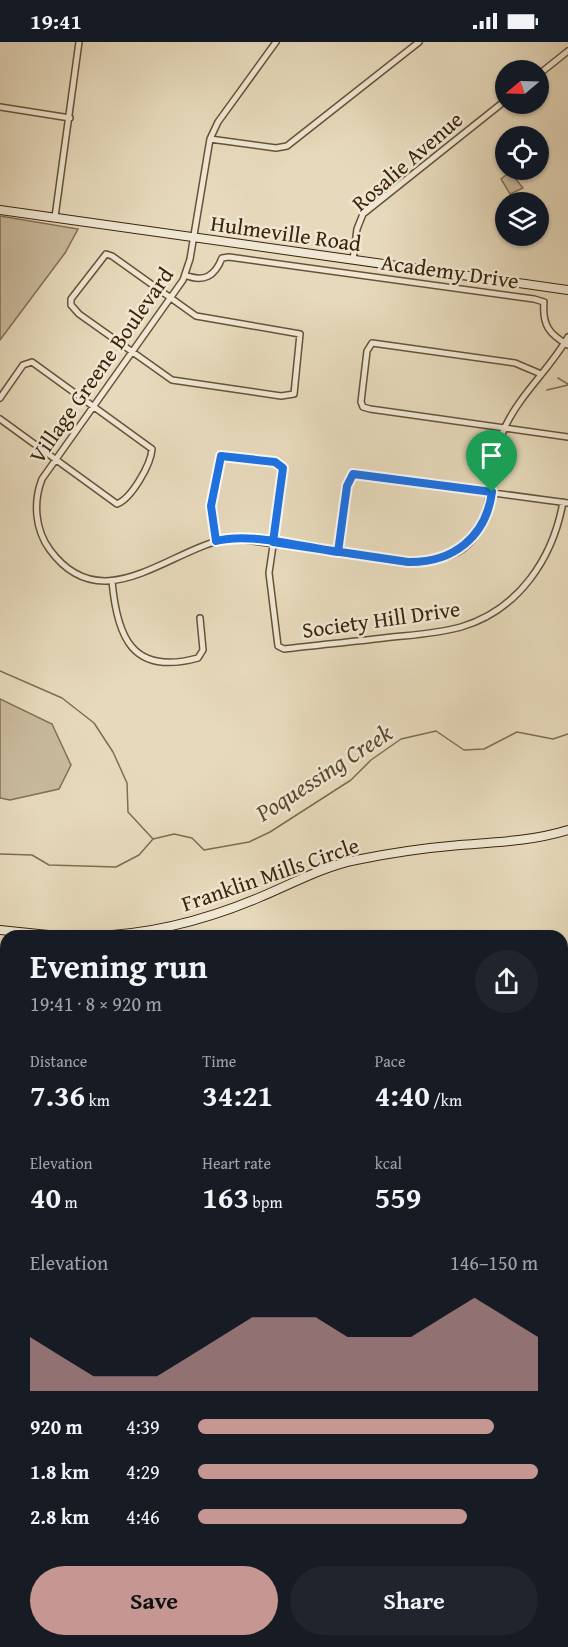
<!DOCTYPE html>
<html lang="en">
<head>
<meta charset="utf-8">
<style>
  body { margin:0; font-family:"Gentium Book Plus",serif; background:#20242c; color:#f1f3f6; height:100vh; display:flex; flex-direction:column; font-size:22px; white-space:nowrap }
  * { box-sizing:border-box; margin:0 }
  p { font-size:20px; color:#9ea1a6 }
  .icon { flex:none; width:33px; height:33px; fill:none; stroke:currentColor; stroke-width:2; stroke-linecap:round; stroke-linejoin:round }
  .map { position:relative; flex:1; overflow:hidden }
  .details { position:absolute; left:0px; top:888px; width:568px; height:717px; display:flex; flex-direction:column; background:#171b24; border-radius:18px 18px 0 0; box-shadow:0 2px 4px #0004 }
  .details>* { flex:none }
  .needle { width:39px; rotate:251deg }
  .fabs { position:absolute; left:495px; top:18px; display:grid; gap:12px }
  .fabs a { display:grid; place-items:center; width:54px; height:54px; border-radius:50%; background:#171b24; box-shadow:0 2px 4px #0004; font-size:30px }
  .pin { position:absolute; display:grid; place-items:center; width:51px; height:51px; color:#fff; margin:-62px -26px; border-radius:50% 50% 50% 0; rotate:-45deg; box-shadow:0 0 6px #0007 }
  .pin .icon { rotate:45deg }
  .round { display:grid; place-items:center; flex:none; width:63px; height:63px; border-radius:32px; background:#20242c }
  .head { display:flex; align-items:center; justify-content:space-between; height:102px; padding:0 30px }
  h1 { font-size:33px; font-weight:700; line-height:45px }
  .metrics { display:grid; grid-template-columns:repeat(3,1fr); gap:9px; height:102px; padding:6px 30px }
  .metrics div { display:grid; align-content:center }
  .metrics b { font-size:30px; font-weight:700 }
  .metrics small { font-size:16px; font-weight:400 }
  .metrics p { font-size:16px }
  .chart { height:168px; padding:12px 30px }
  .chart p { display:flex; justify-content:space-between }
  .chart svg { width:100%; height:108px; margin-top:6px; fill:#c59692; opacity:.7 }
  .button { display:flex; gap:12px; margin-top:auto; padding:12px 30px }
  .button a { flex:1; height:69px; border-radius:36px; background:#c59692; color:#111; font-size:24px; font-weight:700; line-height:69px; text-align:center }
  .button a+a { background:#20242c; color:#f1f3f6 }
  ul { padding:0 30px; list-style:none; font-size:20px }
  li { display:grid; grid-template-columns:96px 72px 1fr; align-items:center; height:45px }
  li i { height:15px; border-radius:8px; background:#c59692 }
  .status { display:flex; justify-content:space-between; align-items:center; height:42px; padding:0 30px; background:#171b24; direction:ltr }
  .status svg { height:16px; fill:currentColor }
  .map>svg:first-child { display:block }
  .green { fill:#cabb9e; stroke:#837054; stroke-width:1.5 }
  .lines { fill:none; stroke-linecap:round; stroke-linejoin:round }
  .stream { stroke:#806c51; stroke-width:1.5 }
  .street-casing { stroke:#675237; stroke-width:8 }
  .secondary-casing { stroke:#3c240b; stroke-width:10 }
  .primary-casing { stroke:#3c240b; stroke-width:11 }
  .street { stroke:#efe7d3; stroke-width:5 }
  .secondary { stroke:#efe7d3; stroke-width:8 }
  .primary { stroke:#e7dabc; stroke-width:8 }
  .route-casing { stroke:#fff; stroke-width:12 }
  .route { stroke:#1a73e8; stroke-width:8 }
  .labels { text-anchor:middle; stroke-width:5; stroke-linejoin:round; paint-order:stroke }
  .street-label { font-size:22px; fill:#3c240b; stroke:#efe7d3 }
  .water-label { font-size:24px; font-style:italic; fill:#5e482e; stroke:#efe7d3 }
</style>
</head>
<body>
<div class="status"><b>19:41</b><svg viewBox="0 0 49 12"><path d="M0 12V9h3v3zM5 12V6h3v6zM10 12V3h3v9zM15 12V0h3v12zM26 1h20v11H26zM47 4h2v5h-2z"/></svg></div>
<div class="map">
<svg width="568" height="1605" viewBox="0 0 568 1605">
  <rect width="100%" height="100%" fill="#e7dabc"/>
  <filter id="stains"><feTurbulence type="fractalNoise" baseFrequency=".00333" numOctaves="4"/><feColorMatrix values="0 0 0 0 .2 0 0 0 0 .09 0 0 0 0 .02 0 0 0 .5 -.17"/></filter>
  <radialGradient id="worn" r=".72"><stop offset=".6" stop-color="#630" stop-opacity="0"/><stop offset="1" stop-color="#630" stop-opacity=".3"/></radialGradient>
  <path class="green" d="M510 130 523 146 510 152 501 137Z
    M0 174 78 187 65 211 0 298Z
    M0 657 52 682 71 723 59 747 10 758 0 756Z"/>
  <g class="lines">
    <path class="stream" d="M558 336 568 342
      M547 348 568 343
      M0 629 62 656 94 681 113 710 127 741 128 770 153 797
      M0 812 32 813 49 823 116 825 139 813 153 797 174 792 192 796 204 808 249 800 270 790 351 738 371 718 401 697 436 689 464 708 484 707 517 690 553 697 568 692"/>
    <g class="street-casing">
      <path id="street" d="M276 0 218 80 210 97 190 217 183 238 42 437C33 460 35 488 50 508 103 580 171 505 231 496L408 520C508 522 479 443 505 385 521 351 550 327 568 295
        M538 33 568 9
        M0 65 70 76
        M210 97 276 106 287 104 419 0
        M55 175 79 0
        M106 212 112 214 196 274 300 292 294 352 281 354 172 338 79 272 71 263V257Z
        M353 218 357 187 363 172 506 58
        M185 233C204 241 215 234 222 216L229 215 534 257 544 260C542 283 549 292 568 303
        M541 332 515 321 372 301 367 309 361 360 363 365 370 367 568 395
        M0 356 23 323 32 320 152 407C151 422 132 456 117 462L0 377
        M216 499 211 464 220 415 223 413 280 422 283 434 269 531 278 604 284 607C317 603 351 600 384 596 410 593 436 592 461 585 519 568 553 516 563 460
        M338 510 347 444 353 432 568 461
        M112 539C117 595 132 634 198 616L203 608 200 576
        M0 1187 6 1190
        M562 1212 568 1211
        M0 1364 6 1369
        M562 1376 568 1404
        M0 1421 6 1414
        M562 1423 568 1450
        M0 1530 6 1522
        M0 1554 6 1563
        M562 1586 568 1577
        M43 1599 52 1605
        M368 1599 379 1605
        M167 1605 170 1599
        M247 1605 250 1599
        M560 1605 568 1592"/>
    </g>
    <g class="secondary-casing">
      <path id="secondary" d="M0 168 568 248
        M0 888 58 894
        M90 894C149 893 203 879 258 856 290 843 321 825 356 818 390 811 425 806 460 803 497 800 532 799 568 788
        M562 1298 568 1296
        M562 1310 568 1308
        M57 1605 61 1599"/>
    </g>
    <g class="primary-casing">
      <path id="primary" d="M0 1251 6 1256
        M0 1267 6 1272
        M523 1599 534 1605
        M547 1599 557 1605"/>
    </g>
    <use href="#street" class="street"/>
    <use href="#secondary" class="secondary"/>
    <use href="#primary" class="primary"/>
  </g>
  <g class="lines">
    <g class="route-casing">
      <path id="route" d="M492 450C486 495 453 521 408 520L286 502 273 500 283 426 275 420 221 414 211 464 216 499C251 490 302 505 338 510L347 444 353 432 492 450"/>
    </g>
    <use href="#route" class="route"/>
  </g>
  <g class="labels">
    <g class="street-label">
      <text transform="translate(407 119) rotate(-41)" y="8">Rosalie Avenue</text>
      <text transform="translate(286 191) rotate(8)" y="8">Hulmeville Road</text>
      <text transform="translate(450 229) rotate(8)" y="8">Academy Drive</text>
      <text transform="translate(101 323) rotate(-55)" y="8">Village Greene Boulevard</text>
      <text transform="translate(381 577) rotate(-8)" y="8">Society Hill Drive</text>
      <text transform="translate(270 832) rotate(-19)" y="8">Franklin Mills Circle</text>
    </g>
    <g class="water-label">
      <text transform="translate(324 731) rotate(-33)" y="8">Poquessing Creek</text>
    </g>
  </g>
  <rect width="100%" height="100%" filter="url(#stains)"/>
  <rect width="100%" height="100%" fill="url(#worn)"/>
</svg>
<div class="fabs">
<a><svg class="needle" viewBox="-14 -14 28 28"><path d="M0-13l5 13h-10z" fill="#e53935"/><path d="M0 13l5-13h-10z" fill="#9ea1a6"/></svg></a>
<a><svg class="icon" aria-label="locate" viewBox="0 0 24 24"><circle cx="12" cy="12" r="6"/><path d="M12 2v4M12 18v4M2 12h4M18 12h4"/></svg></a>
<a><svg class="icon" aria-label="layers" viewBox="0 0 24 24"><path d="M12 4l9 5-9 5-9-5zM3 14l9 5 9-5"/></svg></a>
</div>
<div class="pin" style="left:492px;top:450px;background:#1e9e55"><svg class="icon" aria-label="arrive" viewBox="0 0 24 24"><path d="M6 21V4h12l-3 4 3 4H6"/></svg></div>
<section class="details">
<div class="head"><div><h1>Evening run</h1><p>19:41 · 8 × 920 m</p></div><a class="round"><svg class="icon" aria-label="share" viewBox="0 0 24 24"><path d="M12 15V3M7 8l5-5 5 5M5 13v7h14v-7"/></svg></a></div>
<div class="metrics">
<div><p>Distance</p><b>7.36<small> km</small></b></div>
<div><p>Time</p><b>34:21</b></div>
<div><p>Pace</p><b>4:40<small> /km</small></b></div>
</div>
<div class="metrics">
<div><p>Elevation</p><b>40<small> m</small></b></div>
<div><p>Heart rate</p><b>163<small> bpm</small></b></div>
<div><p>kcal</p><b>559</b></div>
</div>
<div class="chart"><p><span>Elevation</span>146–150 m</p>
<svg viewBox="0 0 160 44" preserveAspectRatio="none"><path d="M0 44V22L10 30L20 38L30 38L40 38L50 30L60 22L70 14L80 14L90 14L100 22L110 22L120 22L130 14L140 6L150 14L160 22V44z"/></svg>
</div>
<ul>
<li><b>920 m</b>4:39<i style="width:87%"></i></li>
<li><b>1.8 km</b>4:29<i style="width:100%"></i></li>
<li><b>2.8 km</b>4:46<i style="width:79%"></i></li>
</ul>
<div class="button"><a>Save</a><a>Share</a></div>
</section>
</div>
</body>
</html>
